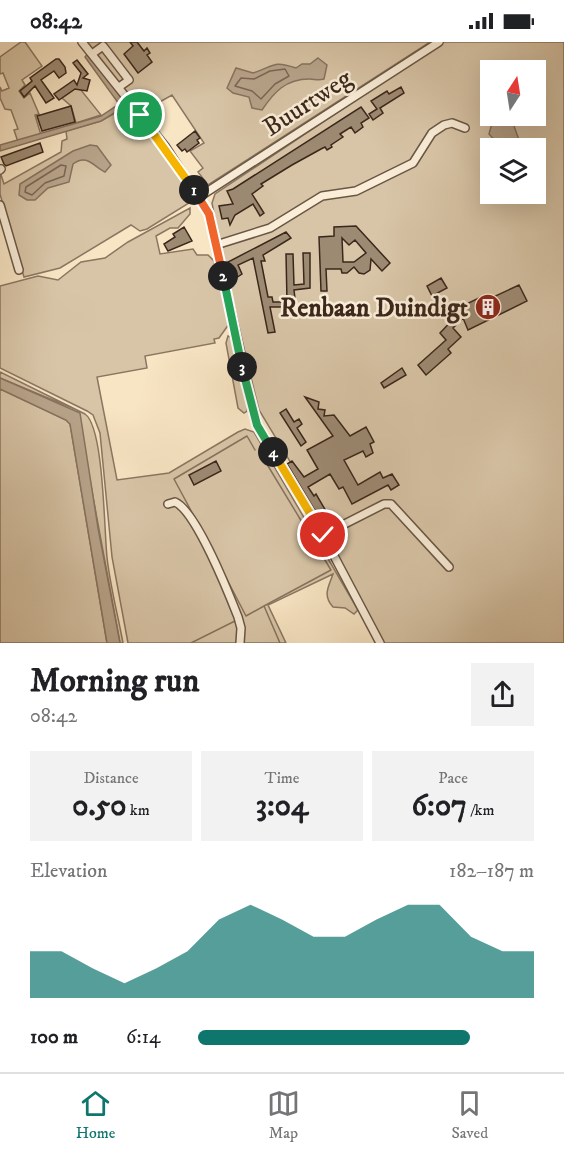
<!DOCTYPE html>
<html lang="en">
<head>
<meta charset="utf-8">
<style>
  body { margin:0; font-family:"IM FELL DW Pica",serif; background:#f2f2f2; color:#202124; height:100vh; display:flex; flex-direction:column; font-size:22px; white-space:nowrap }
  * { box-sizing:border-box; margin:0 }
  p { font-size:20px; color:#757577 }
  .icon { flex:none; width:33px; height:33px; fill:none; stroke:currentColor; stroke-width:2; stroke-linecap:round; stroke-linejoin:round }
  .map { position:relative; height:601px; overflow:hidden }
  .details { display:flex; flex-direction:column; background:#fff; flex:1 }
  .details>* { flex:none }
  .needle { width:39px; rotate:12deg }
  .controls { position:absolute; left:480px; top:18px; display:grid; gap:12px }
  .controls a { display:grid; place-items:center; width:66px; height:66px; border-radius:0px; background:#fff; box-shadow:0 6px 24px #0002; font-size:30px }
  .pin { position:absolute; display:grid; place-items:center; width:51px; height:51px; color:#fff; margin:-26px; border:3px solid #fff; border-radius:50%; box-shadow:0 2px 6px #0007 }
  .km { position:absolute; width:30px; height:30px; margin:-15px; border-radius:50%; background:#222; color:#fff; font-size:16px; line-height:30px; text-align:center }
  .round { display:grid; place-items:center; flex:none; width:63px; height:63px; border-radius:0px; background:#f2f2f2 }
  .summary { display:flex; align-items:center; justify-content:space-between; height:102px; padding:0 30px }
  h1 { font-size:33px; font-weight:700; line-height:45px }
  .stats { display:grid; grid-template-columns:repeat(3,1fr); gap:9px; height:102px; padding:6px 30px }
  .stats div { display:grid; align-content:center; border-radius:0px; background:#f2f2f2; text-align:center }
  .stats b { font-size:30px; font-weight:700 }
  .stats small { font-size:16px; font-weight:400 }
  .stats p { font-size:16px }
  .chart { height:168px; padding:12px 30px }
  .chart p { display:flex; justify-content:space-between }
  .chart svg { width:100%; height:108px; margin-top:6px; fill:#0f766e; opacity:.7 }
  ul { padding:0 30px; list-style:none; font-size:20px }
  li { display:grid; grid-template-columns:96px 72px 1fr; align-items:center; height:45px }
  li i { height:15px; border-radius:8px; background:#0f766e }
  .status { display:flex; justify-content:space-between; align-items:center; height:42px; padding:0 30px; background:#fff; direction:ltr }
  .status svg { height:16px; fill:currentColor }
  .tabs { display:flex; justify-content:space-around; align-items:center; height:84px; border-top:2px solid #e0e0e0; background:#fff; font-size:16px; color:#757577 }
  .tabs a { display:grid; justify-items:center; gap:3px }
  .tabs .selected { color:#0f766e }
  .map>svg:first-child { display:block }
  .green { fill:#d8c5a7; stroke:#8a7661; stroke-width:1.5; fill-rule:evenodd }
  .water { fill:#b8a48b; stroke:#86725e; stroke-width:1.5 }
  .lines { fill:none; stroke-linecap:round; stroke-linejoin:round }
  .shore { stroke:#7a6653; stroke-width:1.5 }
  .stream { stroke:#86725e; stroke-width:1.5 }
  .building { fill:#9d8a73; stroke:#3b271b; stroke-width:1.5; fill-rule:evenodd }
  .minor-casing { stroke:#6a5645; stroke-width:10 }
  .minor { stroke:#faeed9; stroke-width:7 }
  .split-1-casing { stroke:#fff; stroke-width:12 }
  .split-2-casing { stroke:#fff; stroke-width:12 }
  .split-3-casing { stroke:#fff; stroke-width:12 }
  .split-4-casing { stroke:#fff; stroke-width:12 }
  .split-5-casing { stroke:#fff; stroke-width:12 }
  .split-1 { stroke:#f5b400; stroke-width:8 }
  .split-2 { stroke:#f0652b; stroke-width:8 }
  .split-3 { stroke:#22a559; stroke-width:8 }
  .split-4 { stroke:#22a559; stroke-width:8 }
  .split-5 { stroke:#f5b400; stroke-width:8 }
  .labels { text-anchor:middle; stroke-width:5; stroke-linejoin:round; paint-order:stroke }
  .street-label { font-size:26px; fill:#3b271b; stroke:#faeed9 }
  .poi-label { font-size:26px; font-weight:bold; fill:#3b271b; stroke:#faeed9; text-anchor:end }
</style>
</head>
<body>
<div class="status"><b>08:42</b><svg viewBox="0 0 49 12"><path d="M0 12V9h3v3zM5 12V6h3v6zM10 12V3h3v9zM15 12V0h3v12zM26 1h20v11H26zM47 4h2v5h-2z"/></svg></div>
<div class="map">
<svg width="564" height="601" viewBox="0 0 564 601">
  <rect width="100%" height="100%" fill="#f8e5c4"/>
  <filter id="stains"><feTurbulence type="fractalNoise" baseFrequency=".00333" numOctaves="4"/><feColorMatrix values="0 0 0 0 .2 0 0 0 0 .09 0 0 0 0 .02 0 0 0 .5 -.17"/></filter>
  <radialGradient id="worn" r=".72"><stop offset=".6" stop-color="#630" stop-opacity="0"/><stop offset="1" stop-color="#630" stop-opacity=".3"/></radialGradient>
  <path class="green" d="M21 0H25L42 24 22 38 25 43 19 49 24 56 30 51 39 72 35 73 41 93 18 100 14 88 18 87 11 68 5 67 0 56V45L2 49 9 46 3 31 0 32V15Z
    M85 0H430L208 143 198 130 203 126 190 109 204 101 172 53 142 70Z
    M443 0H564V601H383L328 495 327 481 259 368 219 207V198L214 188 217 187 212 161 215 152ZM490 28H536V74H490ZM490 106H536V152H490Z
    M76 46 81 48 101 73 76 81 71 64 62 56Z
    M130 62 194 154 189 161 147 187 140 189 131 183 60 226 24 235 0 152V130L4 142 61 110 62 99 67 97 66 89 101 79Z
    M190 166V172L178 186H170L156 194 160 212 193 207 197 213H208L214 219 229 282 219 296 214 297 215 301 145 314 147 326 97 335 117 438 169 431 238 390 245 387 254 390 358 568 354 572 345 566 333 565C322 553 329 544 333 532L268 563 286 601H128L112 515 100 391 93 373 87 369 0 326V244L38 234 58 238 81 220 105 216 128 200Z
    M228 294 234 297 248 363 247 369 244 371 238 366 226 301Z
    M0 330 85 372C104 385 104 488 107 515 110 544 118 573 123 601H120L77 368 0 336Z
    M0 347 66 378 70 382 107 601H0Z"/>
  <path class="water" d="M89 10 130 62 101 79 0 109V103L101 74 119 62 85 15Z
    M318 16 327 23 324 37C318 39 315 37 309 37 286 37 274 50 262 68L252 66 249 55 233 51 227 46 236 26 253 31C275 24 272 18 296 26L302 22H310Z
    M494 74H516L514 84 519 98 516 105 502 106 489 92Z
    M90 103 97 104 111 123 105 130C94 125 87 111 73 122L69 140 48 146 35 158H27L19 153 20 142 73 109Z
    M0 336 80 371 98 486 120 601H107L70 382 66 378 0 347Z"/>
  <g class="lines">
    <path class="shore" d="M285 27 289 34 275 42 261 57 252 49 235 44 241 36 254 37 270 29Z
      M61 123 66 124 64 134 45 141 32 153 25 150 26 145Z"/>
    <path class="stream" d="M195 476 174 437 247 394 255 408
      M219 522 246 574 264 564 280 601
      M264 564 331 528 265 419
      M191 601 235 579"/>
  </g>
  <path class="building" d="M130 0H137L144 9 147 6 150 11 147 13 152 20 138 31 124 12 133 4Z
    M56 17H59L65 25 66 31 59 36 54 29 41 38 54 56 46 61 35 44 24 55 20 49 32 39 30 36Z
    M77 18 88 32 83 36 90 38 87 49 75 47 59 58 54 52 74 38 77 43 81 31 73 21Z
    M401 45 404 51 380 66 383 71 373 78 369 72 377 67 371 59 387 49 389 52Z
    M71 64 75 80 42 89 37 74Z
    M361 65 369 76 361 81 363 85 355 91 351 85 340 92 343 95 331 103 332 105 327 108 325 105 321 107 292 123 261 142 263 144 252 152 264 171 260 174 253 162 235 173 230 183 228 176 222 177 219 164 233 162 227 149 233 147Z
    M195 89 200 96 197 98 199 101 187 110 185 107 182 109 177 103Z
    M40 101 43 110 6 124 4 122 1 115Z
    M356 184 390 221 382 229 371 217 370 228 364 232 359 231 354 225 347 231H342L341 227H326L327 249H321L319 195 334 194V185ZM342 196 349 203 355 198 366 211 354 220H343Z
    M184 185 192 199 168 209 164 202 175 195 173 192Z
    M286 190 291 196 263 213 265 219H261L268 255H272L273 260H287L286 212H293L294 243 304 242 303 211H310V246L294 248 296 265H270L275 290 268 291 253 216 238 223 242 232 236 236 228 220Z
    M441 236 447 246 432 254 427 244Z
    M519 243 527 259 468 288 463 276 453 286 461 295 448 307 451 311 426 333 418 323 446 298 440 291 458 272 456 267 485 253 487 258Z
    M402 326 406 333 384 346 381 341Z
    M305 355 319 360 318 367 325 368 324 374 334 373 350 394 366 385 374 400 370 402 373 411 366 415 363 409 344 418 358 443 380 430 383 436 392 432 399 443 391 448 388 443 352 462 343 445 339 447 330 432 308 445 314 454 316 452 330 476 320 477 287 422 292 419 304 435 318 427 307 408 333 394Z
    M286 367 294 380 299 377 302 382 297 386 306 400 301 404 280 371Z
    M216 419 221 429 194 443 189 433Z"/>
  <g class="lines">
    <g class="minor-casing">
      <path id="minor" d="M82 0 165 104 209 172 257 383 323 493 380 601
        M92 12 103 4 129 38 119 45
        M136 68 147 61 156 64
        M0 128 1 127
        M199 155 439 0
        M0 163 19 228
        M216 203 270 186 322 154 356 149 413 121 432 91 444 83 452 81 465 86
        M168 462 175 460C196 469 229 552 238 575L241 586 240 601
        M323 493 384 462H391L449 525"/>
    </g>
    <use href="#minor" class="minor"/>
  </g>
  <g class="lines">
    <g class="split-1-casing">
      <path id="split-1" d="M140 73 194 148"/>
    </g>
    <g class="split-2-casing">
      <path id="split-2" d="M194 148 209 172 223 234"/>
    </g>
    <g class="split-3-casing">
      <path id="split-3" d="M223 234 242 325"/>
    </g>
    <g class="split-4-casing">
      <path id="split-4" d="M242 325 257 383 273 410"/>
    </g>
    <g class="split-5-casing">
      <path id="split-5" d="M273 410 323 493"/>
    </g>
    <use href="#split-1" class="split-1"/>
    <use href="#split-2" class="split-2"/>
    <use href="#split-3" class="split-3"/>
    <use href="#split-4" class="split-4"/>
    <use href="#split-5" class="split-5"/>
  </g>
  <defs>
    <g id="building-disc" transform="scale(1.35)"><circle r="9.5" fill="#8f2418" stroke="#faeed9"/><path d="M-4-6H4V6H1V3H-1V6H-4ZM-2.5-4.3h1.7v1.8h-1.7ZM.8-4.3h1.7v1.8H.8ZM-2.5-1h1.7V.8h-1.7ZM.8-1h1.7V.8H.8Z" fill="#fff"/></g>
  </defs>
  <g fill-rule="evenodd">
    <use href="#building-disc" x="488" y="265"/>
  </g>
  <g class="labels">
    <g class="street-label">
      <text transform="translate(307 60) rotate(-33)" y="9">Buurtweg</text>
    </g>
    <g class="poi-label">
      <text x="468" y="274">Renbaan Duindigt</text>
    </g>
  </g>
  <rect width="100%" height="100%" filter="url(#stains)"/>
  <rect width="100%" height="100%" fill="url(#worn)"/>
</svg>
<div class="controls">
<a><svg class="needle" viewBox="-14 -14 28 28"><path d="M0-13l5 13h-10z" fill="#e53935"/><path d="M0 13l5-13h-10z" fill="#757577"/></svg></a>
<a><svg class="icon" aria-label="layers" viewBox="0 0 24 24"><path d="M12 4l9 5-9 5-9-5zM3 14l9 5 9-5"/></svg></a>
</div>
<div class="pin" style="left:140px;top:73px;background:#1e9e55"><svg class="icon" aria-label="arrive" viewBox="0 0 24 24"><path d="M6 21V4h12l-3 4 3 4H6"/></svg></div>
<div class="pin" style="left:323px;top:493px;background:#d93025"><svg class="icon" aria-label="check" viewBox="0 0 24 24"><path d="M5 12l5 5 9-10"/></svg></div>
<b class="km" style="left:194px;top:148px">1</b>
<b class="km" style="left:223px;top:234px">2</b>
<b class="km" style="left:242px;top:325px">3</b>
<b class="km" style="left:273px;top:410px">4</b>
</div>
<section class="details">
<div class="summary"><div><h1>Morning run</h1><p>08:42</p></div><a class="round"><svg class="icon" aria-label="share" viewBox="0 0 24 24"><path d="M12 15V3M7 8l5-5 5 5M5 13v7h14v-7"/></svg></a></div>
<div class="stats">
<div><p>Distance</p><b>0.50<small> km</small></b></div>
<div><p>Time</p><b>3:04</b></div>
<div><p>Pace</p><b>6:07<small> /km</small></b></div>
</div>
<div class="chart"><p><span>Elevation</span>182–187 m</p>
<svg viewBox="0 0 160 44" preserveAspectRatio="none"><path d="M0 44V25L10 25L20 32L30 38L40 32L50 25L60 12L70 6L80 12L90 19L100 19L110 12L120 6L130 6L140 19L150 25L160 25V44z"/></svg>
</div>
<ul>
<li><b>100 m</b>6:14<i style="width:81%"></i></li>
</ul>
</section>
<nav class="tabs">
<a class="selected"><svg class="icon" aria-label="home" viewBox="0 0 24 24"><path d="M3 11l9-7 9 7M6 9v11h12V9"/></svg>Home</a>
<a><svg class="icon" aria-label="map" viewBox="0 0 24 24"><path d="M3 6l6-2 6 2 6-2v14l-6 2-6-2-6 2zM9 4v14M15 6v14"/></svg>Map</a>
<a><svg class="icon" aria-label="saved" viewBox="0 0 24 24"><path d="M7 4h10v16l-5-4-5 4z"/></svg>Saved</a>
</nav>
</body>
</html>
